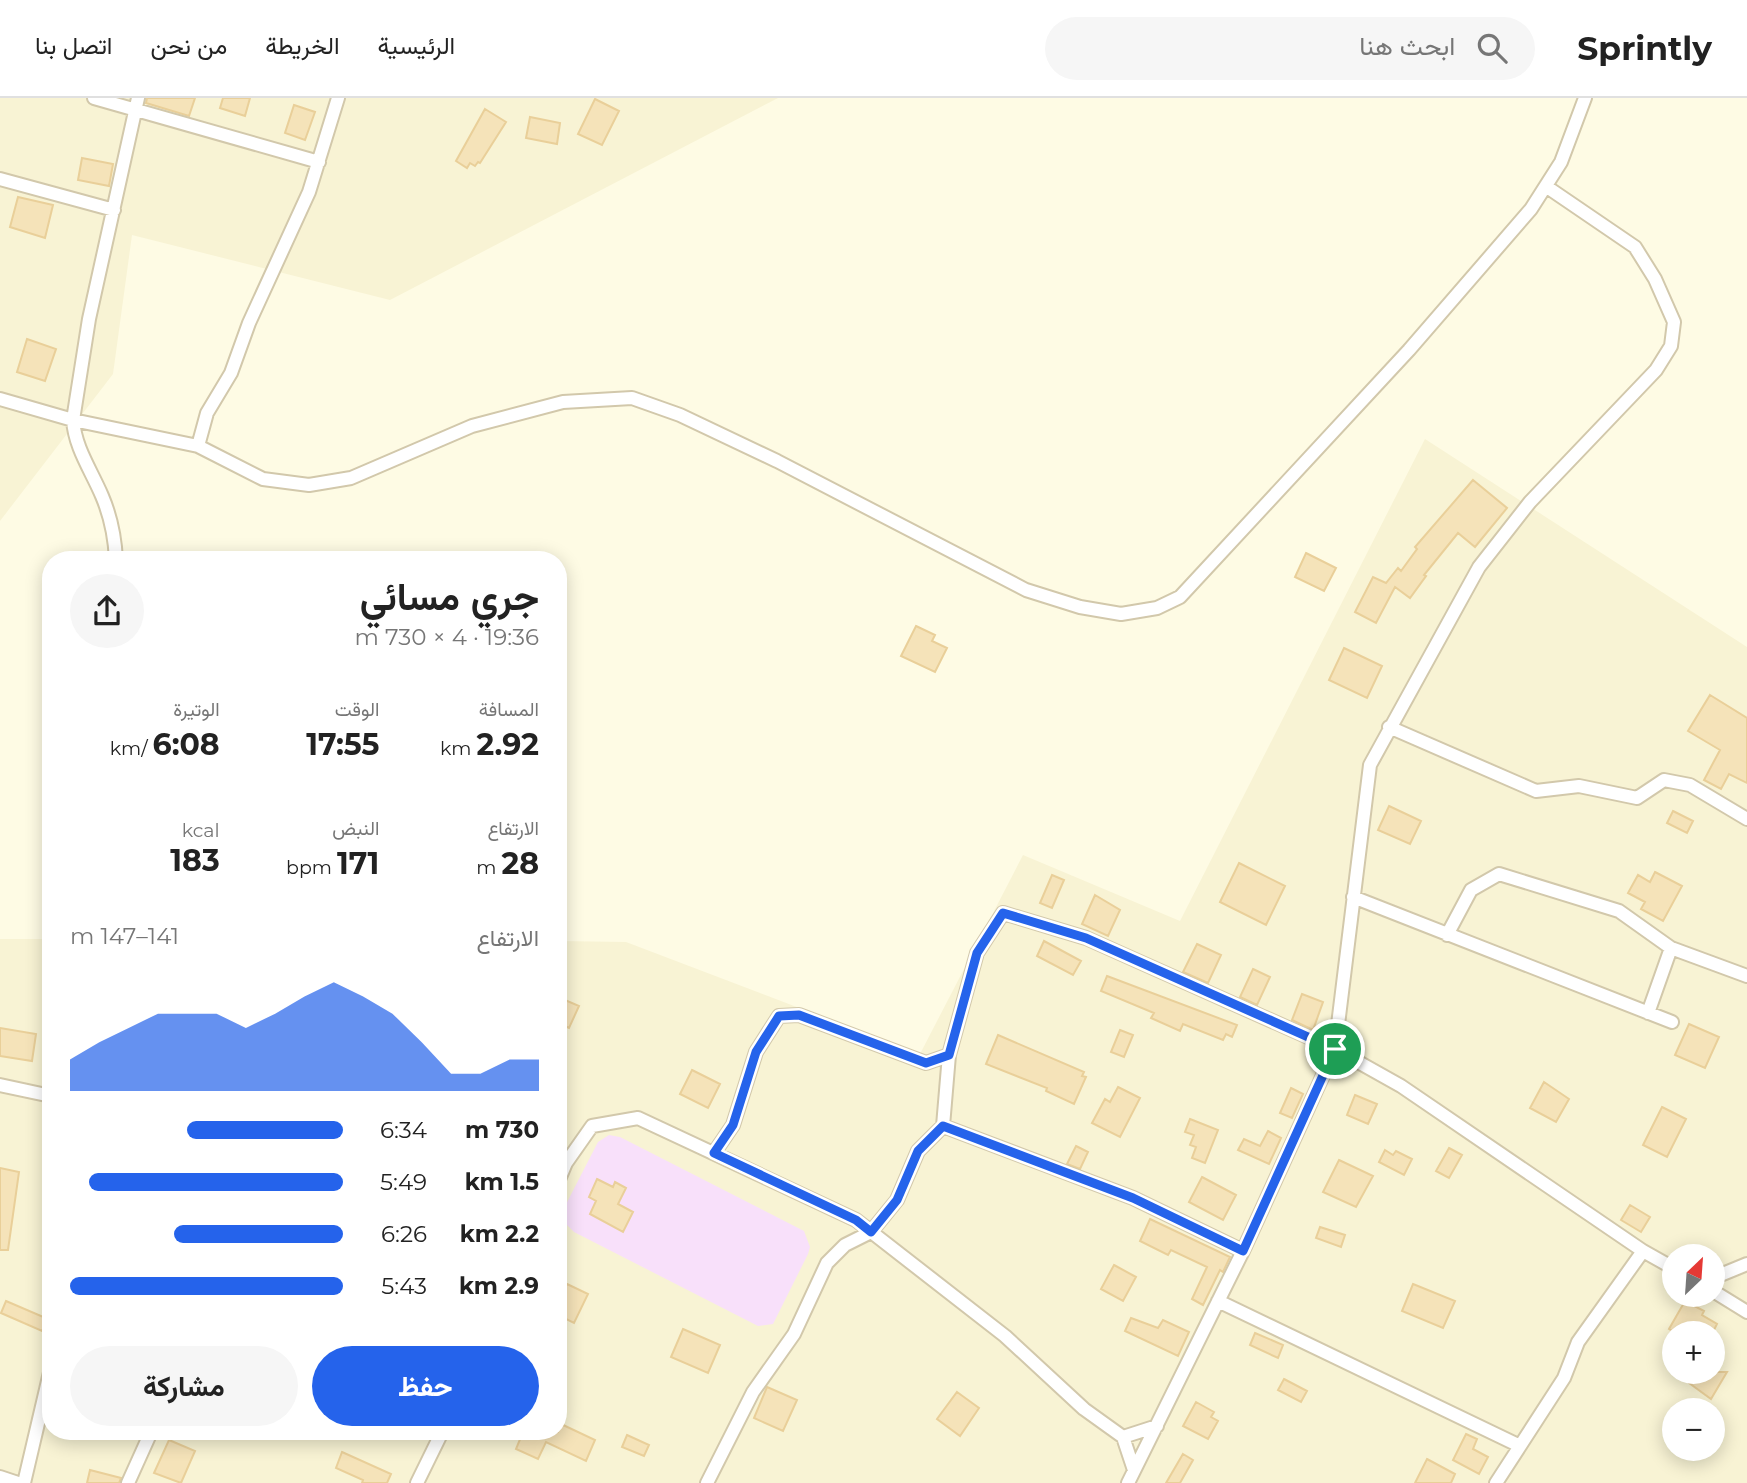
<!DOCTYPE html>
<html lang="ar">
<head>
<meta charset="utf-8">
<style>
  body { margin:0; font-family:Montserrat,Vazirmatn,sans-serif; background:#f6f6f6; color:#222; direction:rtl; height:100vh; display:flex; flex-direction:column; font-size:26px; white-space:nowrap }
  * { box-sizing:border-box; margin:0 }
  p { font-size:23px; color:#767676 }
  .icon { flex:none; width:38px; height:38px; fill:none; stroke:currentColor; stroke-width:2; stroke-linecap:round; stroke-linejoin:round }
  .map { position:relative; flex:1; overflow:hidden; direction:ltr }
  .sheet { position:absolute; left:42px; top:453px; width:525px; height:889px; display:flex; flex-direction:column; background:#fff; border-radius:28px; box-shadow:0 4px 18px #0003; direction:rtl }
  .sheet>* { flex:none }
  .needle { width:46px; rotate:25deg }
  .controls { position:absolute; left:1662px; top:1146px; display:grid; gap:14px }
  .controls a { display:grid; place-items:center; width:63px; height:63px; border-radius:50%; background:#fff; box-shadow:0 4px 18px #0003; font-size:35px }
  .pin { position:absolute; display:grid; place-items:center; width:60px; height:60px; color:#fff; margin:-30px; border:4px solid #fff; border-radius:50%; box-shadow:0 2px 7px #0007 }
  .round { display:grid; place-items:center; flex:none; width:74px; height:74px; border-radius:37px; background:#f6f6f6 }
  .headline { display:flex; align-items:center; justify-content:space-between; height:119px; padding:0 28px }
  h1 { font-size:38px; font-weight:700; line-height:52px }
  .figures { display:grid; grid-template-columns:repeat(3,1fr); gap:10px; height:119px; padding:7px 28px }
  .figures div { display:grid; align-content:center }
  .figures b { font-size:30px; font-weight:700 }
  .figures small { font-size:19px; font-weight:400 }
  .figures p { font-size:19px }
  .chart { height:196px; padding:14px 28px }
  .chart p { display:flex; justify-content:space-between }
  .chart svg { width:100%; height:126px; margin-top:7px; fill:#2563eb; opacity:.7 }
  .action { display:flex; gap:14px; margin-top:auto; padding:14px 28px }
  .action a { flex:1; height:80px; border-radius:42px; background:#2563eb; color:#fff; font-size:28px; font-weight:700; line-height:80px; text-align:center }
  .action a+a { background:#f6f6f6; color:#222 }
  ul { padding:0 28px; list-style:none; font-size:23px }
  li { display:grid; grid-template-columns:112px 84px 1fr; align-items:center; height:52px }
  li i { height:18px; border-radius:9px; background:#2563eb }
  header { display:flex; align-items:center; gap:42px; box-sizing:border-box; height:98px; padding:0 35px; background:#fff; border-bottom:2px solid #e0e0e0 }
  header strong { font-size:33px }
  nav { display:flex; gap:38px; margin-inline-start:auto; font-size:24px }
  .search { width:490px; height:63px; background:#f6f6f6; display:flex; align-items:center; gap:18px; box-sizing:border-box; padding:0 24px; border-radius:38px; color:#767676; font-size:26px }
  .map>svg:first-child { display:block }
  .residential { fill:#f8f3d4; fill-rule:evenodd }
  .education { fill:#f8e0fa }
  .building { fill:#f5e3b9; stroke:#e9cf99; stroke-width:2 }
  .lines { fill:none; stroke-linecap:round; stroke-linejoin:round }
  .minor-casing { stroke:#d2c8ab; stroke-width:16 }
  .minor { stroke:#fff; stroke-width:12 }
  .route-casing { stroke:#fff; stroke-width:14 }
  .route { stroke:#2563eb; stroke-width:9 }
</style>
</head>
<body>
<header>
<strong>Sprintly</strong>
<div class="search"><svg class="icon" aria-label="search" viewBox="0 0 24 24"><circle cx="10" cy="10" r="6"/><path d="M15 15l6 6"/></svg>ابحث هنا</div>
<nav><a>الرئيسية</a><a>الخريطة</a><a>من نحن</a><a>اتصل بنا</a></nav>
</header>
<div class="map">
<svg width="1747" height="1385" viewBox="0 0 1747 1385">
  <rect width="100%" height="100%" fill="#fefbe4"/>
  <path class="residential" d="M0 0H778L390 202 132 137 113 276 0 423Z
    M1425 341 1747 549V1385H0V841H51V1334H558V843L626 844 920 956 1023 757 1180 823ZM1675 1158H1713V1197H1675ZM1675 1236H1713V1274H1675ZM1675 1312H1713V1351H1675Z"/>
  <path class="education" d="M609 1037 620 1039 804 1133 810 1149 808 1156 773 1226 758 1228 574 1134 567 1127 563 1112 598 1044Z"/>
  <path class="building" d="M147 0H195L189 18 146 5Z
    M223 0H250L245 18 220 10Z
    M595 1 619 13 602 47 578 36Z
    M294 7 315 14 305 42 285 35Z
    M485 11 506 24 480 65 478 64 475 68 470 65 467 70 456 63Z
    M530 19 560 25 557 46 526 40Z
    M82 60 113 66 109 88 78 82Z
    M18 99 53 107 45 140 10 129Z
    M27 241 56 251 45 283 17 274Z
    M1473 382 1507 410 1475 449 1458 435 1424 477 1426 478 1410 500 1395 489 1376 525 1355 514 1373 479 1386 485 1398 470 1401 473 1417 451 1415 449Z
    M1306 455 1336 470 1324 493 1295 479Z
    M916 528 935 537 932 543 947 550 935 574 901 558Z
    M1344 550 1382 568 1367 600 1329 582Z
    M1710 597 1747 620V685L1729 676 1721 691 1704 682 1720 652 1688 633Z
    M1389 708 1421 723 1410 746 1378 732Z
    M1673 713 1693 723 1687 735 1667 725Z
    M1239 765 1285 788 1266 827 1220 804Z
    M1655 774 1682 788 1663 823 1641 811 1645 804 1628 795 1638 777 1650 784Z
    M1052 777 1064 782 1052 810 1040 805Z
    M1095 797 1120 812 1108 838 1082 826Z
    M1044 843 1081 863 1073 877 1037 858Z
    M1197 846 1221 857 1208 885 1183 874Z
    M1253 871 1270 879 1257 907 1240 899Z
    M1107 878 1237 927 1232 939 1226 936 1223 942 1183 926 1180 933 1151 920 1154 915 1101 893Z
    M1302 896 1323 904 1313 932 1292 922Z
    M558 899 579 908 569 930 558 925Z
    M1689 926 1719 939 1705 970 1675 957Z
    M0 930 36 936 32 963 0 958Z
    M1120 932 1133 937 1124 959 1111 954Z
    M998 937 1084 974 1082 978 1086 979 1074 1006 1046 993 1047 990 986 966Z
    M692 972 720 986 708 1010 680 996Z
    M1544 984 1569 1001 1556 1024 1530 1010Z
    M1118 989 1140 1000 1120 1039 1092 1025 1105 1001 1110 1004Z
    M1291 990 1303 996 1292 1020 1280 1015Z
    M1355 997 1377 1006 1368 1026 1347 1017Z
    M1662 1009 1686 1021 1667 1059 1643 1047Z
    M1190 1021 1218 1032 1205 1065 1192 1060 1196 1049 1190 1047 1194 1037 1185 1034Z
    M1268 1033 1281 1040 1269 1066 1238 1052 1244 1041 1260 1048Z
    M1076 1048 1088 1054 1080 1071 1067 1066Z
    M1449 1050 1462 1057 1449 1080 1436 1073Z
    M1385 1052 1393 1057 1396 1053 1412 1061 1404 1077 1379 1064Z
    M1339 1062 1373 1078 1356 1109 1323 1094Z
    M0 1070 19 1074 8 1152H0Z
    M1202 1079 1236 1097 1223 1122 1189 1104Z
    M597 1081 613 1089 615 1084 626 1090 618 1106 633 1114 623 1134 590 1116 596 1103 589 1099Z
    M1630 1107 1650 1119 1641 1134 1621 1122Z
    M1150 1121 1230 1159 1223 1174 1220 1172 1203 1207 1192 1201 1207 1169 1171 1152 1168 1157 1140 1143Z
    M1320 1129 1345 1137 1341 1149 1316 1140Z
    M1114 1167 1136 1179 1123 1203 1101 1191Z
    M567 1186 588 1196 574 1225 560 1218 565 1206 559 1203Z
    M1413 1186 1455 1203 1443 1230 1402 1213Z
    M6 1203 48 1221 42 1233 1 1215Z
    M1685 1203 1704 1213 1702 1217 1717 1226 1712 1236H1677L1669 1231Z
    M1131 1220 1158 1230 1163 1222 1189 1234 1178 1258 1125 1233Z
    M683 1231 720 1247 708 1275 671 1259Z
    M1255 1235 1283 1247 1278 1260 1250 1247Z
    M1674 1274H1727L1711 1301Z
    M1284 1281 1307 1293 1301 1304 1278 1292Z
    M767 1289 797 1302 783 1333 754 1320Z
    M957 1294 979 1310 960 1338 937 1321Z
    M1196 1304 1214 1314 1211 1319 1218 1323 1208 1341 1183 1328Z
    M561 1326 595 1342 586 1363 546 1344 538 1361 516 1351 523 1334H558Z
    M1466 1336 1477 1341 1473 1351 1488 1359 1479 1376 1453 1362Z
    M627 1337 649 1347 644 1358 622 1349Z
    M169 1342 195 1353 181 1385 154 1375Z
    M342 1354 391 1376 387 1385H362L363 1382 336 1370Z
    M1183 1356 1193 1362 1180 1385H1166Z
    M1427 1361 1455 1376 1451 1385H1415Z
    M90 1372 121 1380 119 1385H87Z"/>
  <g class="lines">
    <g class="minor-casing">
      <path id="minor" d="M94 0 319 64
        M0 81 114 112
        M0 301 73 322 198 348 263 381 309 387 351 380 472 328 563 304 632 300 680 317 777 363 1026 492 1080 509 1121 516 1157 510 1180 499 1409 252 1531 111 1561 64 1585 0
        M198 348 207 315 231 275 249 225 309 94 338 0
        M116 462C115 440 111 419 102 398 91 372 75 350 73 322L89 221 138 0
        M1389 629 1536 693 1579 688 1637 700 1664 682 1690 687 1747 721
        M1353 799 1672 924
        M1447 837 1471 792 1499 776 1619 813 1671 850 1747 878
        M1648 915 1671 850
        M949 957 943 1028 1133 1100 1243 1153
        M0 987 51 998
        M714 1055 733 1027 756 954 779 918 799 917 926 965 949 957 977 855 1003 815 1086 840 1335 951 1401 988 1643 1153 1578 1244 1564 1280 1520 1348
        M558 1084 566 1065 592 1028 638 1020 856 1122 1005 1238 1084 1311 1123 1339 1157 1328
        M1643 1153 1675 1171
        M1713 1180 1747 1166
        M1713 1193 1747 1214
        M1218 1203 1520 1348 1496 1385
        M1123 1339 1134 1372
        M0 1379 18 1385
        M24 1385 51 1270
        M128 1385 151 1334
        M417 1385 442 1334
        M707 1385 753 1294 794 1236 827 1165 845 1147 871 1134 897 1102 918 1053 943 1028
        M1128 1385 1243 1153 1335 951 1370 667 1479 469 1530 404 1656 272 1671 248 1674 224 1655 181 1635 149 1547 89"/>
    </g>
    <use href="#minor" class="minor"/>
  </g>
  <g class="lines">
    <g class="route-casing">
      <path id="route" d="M1003 815 1086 840 1335 951 1243 1153 1133 1100 943 1028 918 1053 897 1102 871 1134 856 1122 714 1055 733 1027 756 954 779 918 799 917 926 965 949 957 977 855Z"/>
    </g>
    <use href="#route" class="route"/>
  </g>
</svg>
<div class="controls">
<a><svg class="needle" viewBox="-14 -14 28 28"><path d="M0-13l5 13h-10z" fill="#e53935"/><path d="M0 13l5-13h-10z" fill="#767676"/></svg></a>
<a>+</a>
<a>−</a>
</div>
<div class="pin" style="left:1335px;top:951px;background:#1e9e55"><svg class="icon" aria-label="arrive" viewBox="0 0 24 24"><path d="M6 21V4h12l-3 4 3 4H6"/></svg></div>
<section class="sheet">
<div class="headline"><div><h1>جري مسائي</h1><p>19:36 · 4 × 730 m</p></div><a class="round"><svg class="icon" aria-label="share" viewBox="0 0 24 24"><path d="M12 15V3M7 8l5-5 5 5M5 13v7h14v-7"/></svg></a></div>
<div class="figures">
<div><p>المسافة</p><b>2.92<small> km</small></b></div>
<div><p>الوقت</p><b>17:55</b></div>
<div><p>الوتيرة</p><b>6:08<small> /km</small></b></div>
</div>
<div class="figures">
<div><p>الارتفاع</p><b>28<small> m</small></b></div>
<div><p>النبض</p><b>171<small> bpm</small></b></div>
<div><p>kcal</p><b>183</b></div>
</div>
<div class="chart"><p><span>الارتفاع</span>141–147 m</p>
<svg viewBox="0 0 160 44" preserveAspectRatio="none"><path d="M0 44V33L10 27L20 22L30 17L40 17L50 17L60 22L70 17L80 11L90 6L100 11L110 17L120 27L130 38L140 38L150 33L160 33V44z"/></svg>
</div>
<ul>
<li><b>730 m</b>6:34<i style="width:57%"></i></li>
<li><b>1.5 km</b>5:49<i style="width:93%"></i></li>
<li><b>2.2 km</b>6:26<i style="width:62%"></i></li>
<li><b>2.9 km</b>5:43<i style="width:100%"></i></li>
</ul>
<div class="action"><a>حفظ</a><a>مشاركة</a></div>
</section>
</div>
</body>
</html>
